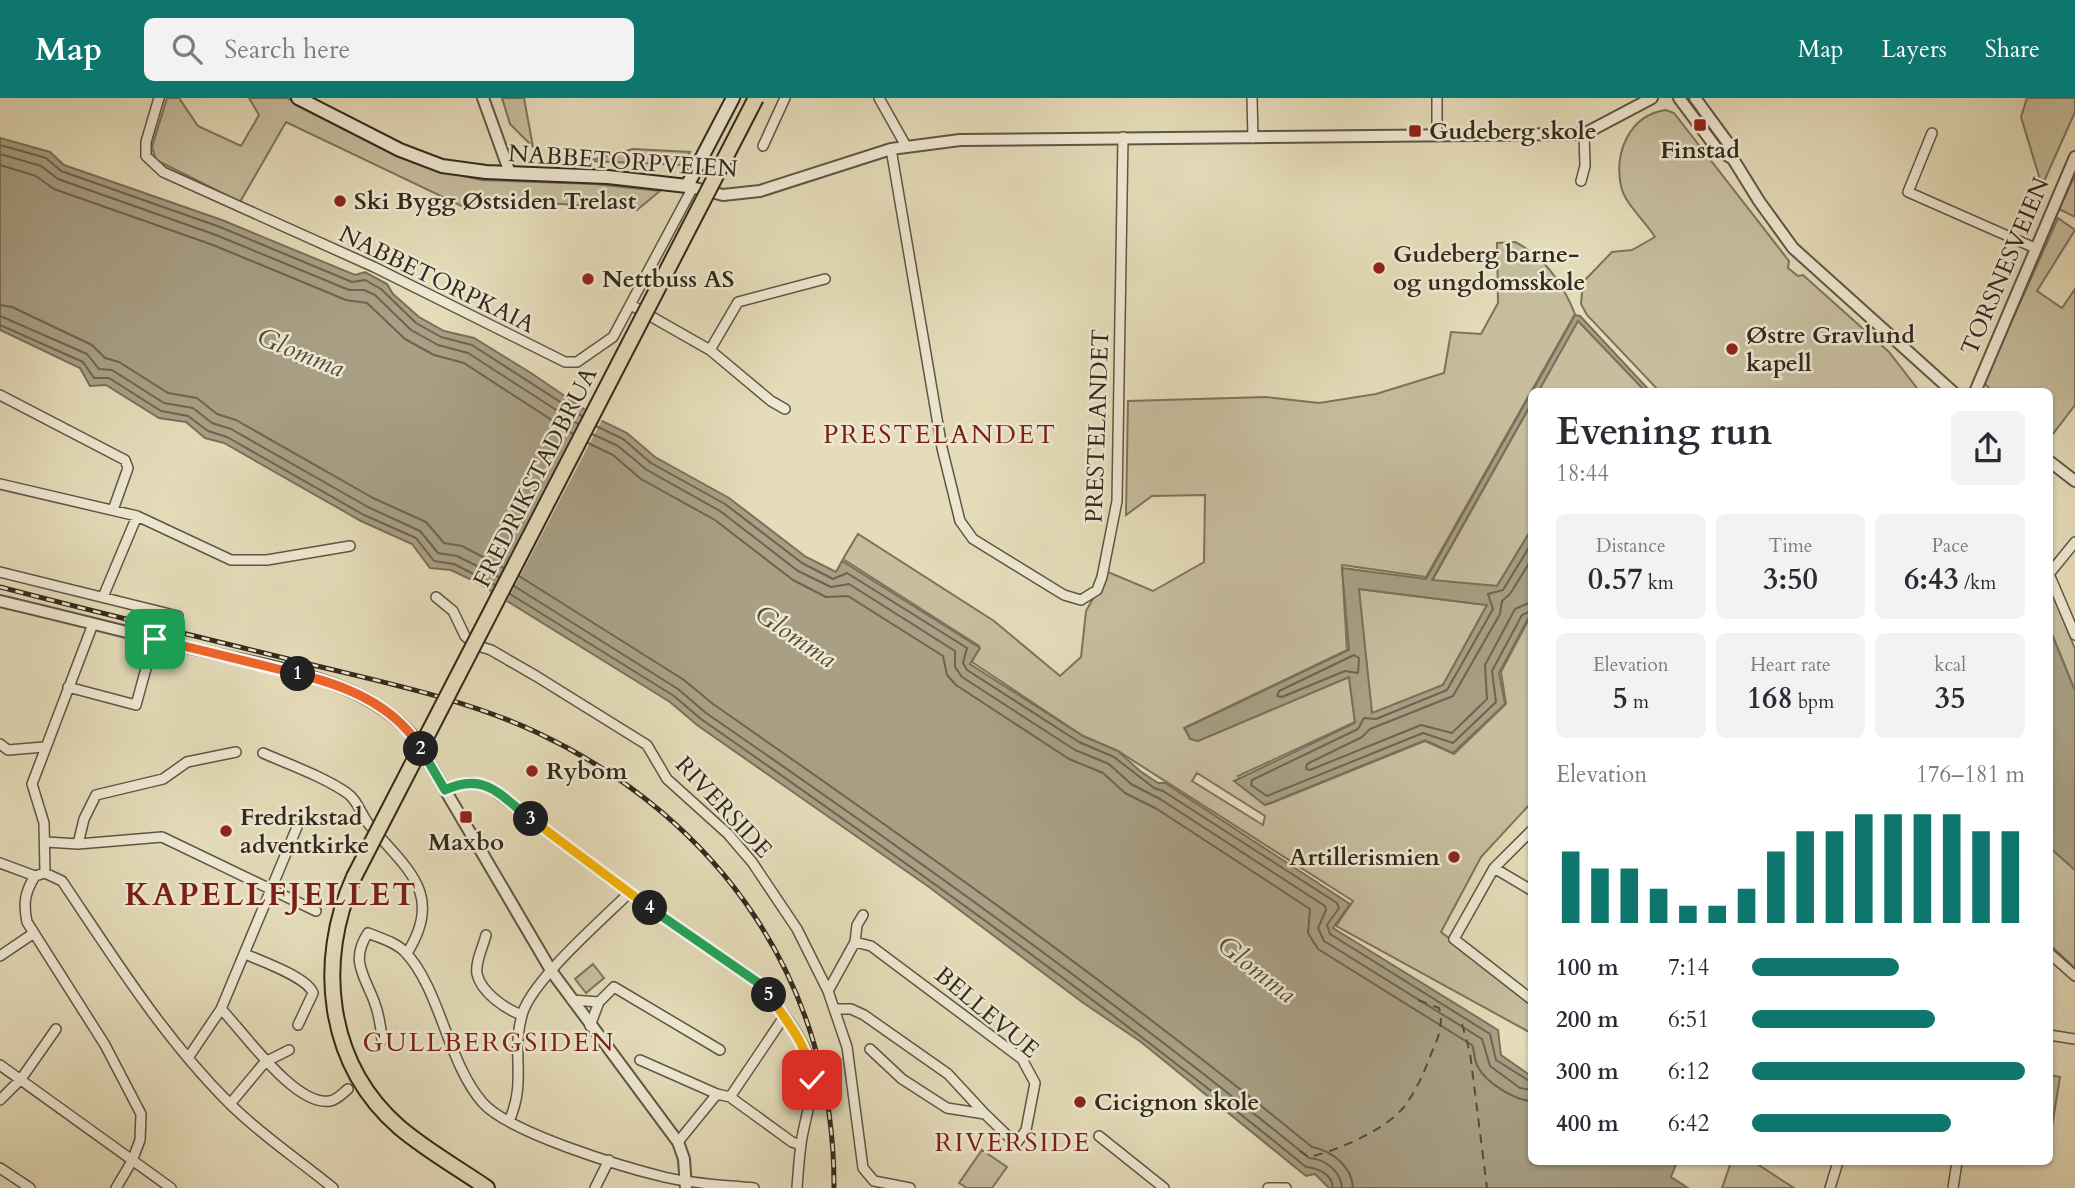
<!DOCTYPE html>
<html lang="en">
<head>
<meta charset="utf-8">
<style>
  body { margin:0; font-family:Cardo,serif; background:#f2f2f3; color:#2b2b33; height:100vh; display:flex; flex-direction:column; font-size:26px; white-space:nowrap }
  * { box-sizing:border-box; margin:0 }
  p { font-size:23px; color:#7c7c81 }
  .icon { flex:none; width:38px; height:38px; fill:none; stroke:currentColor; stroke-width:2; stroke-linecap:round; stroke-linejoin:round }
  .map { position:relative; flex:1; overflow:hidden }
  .sheet { position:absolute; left:1528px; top:290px; width:525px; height:777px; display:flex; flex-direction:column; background:#fff; border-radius:10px; box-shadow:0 2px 5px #0004 }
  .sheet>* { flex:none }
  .pin { position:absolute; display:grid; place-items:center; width:60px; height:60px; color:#fff; margin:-30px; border-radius:14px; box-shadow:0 4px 10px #0006 }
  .km { position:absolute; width:35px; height:35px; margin:-18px; border-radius:50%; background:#222; color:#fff; font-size:19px; line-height:35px; text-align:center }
  .round { display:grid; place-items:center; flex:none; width:74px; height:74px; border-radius:10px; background:#f2f2f3 }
  .headline { display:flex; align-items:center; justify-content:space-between; height:119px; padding:0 28px }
  h1 { font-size:38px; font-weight:700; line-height:52px }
  .metrics { display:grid; grid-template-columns:repeat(3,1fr); gap:10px; height:119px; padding:7px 28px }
  .metrics div { display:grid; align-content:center; border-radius:10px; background:#f2f2f3; text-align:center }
  .metrics b { font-size:30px; font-weight:700 }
  .metrics small { font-size:19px; font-weight:400 }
  .metrics p { font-size:19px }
  .chart { height:196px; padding:14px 28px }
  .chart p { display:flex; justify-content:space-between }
  .chart svg { width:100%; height:126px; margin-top:7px; stroke:#0f766e; stroke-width:6 }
  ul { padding:0 28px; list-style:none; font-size:23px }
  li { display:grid; grid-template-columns:112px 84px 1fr; align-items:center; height:52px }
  li i { height:18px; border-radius:9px; background:#0f766e }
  header { display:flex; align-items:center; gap:42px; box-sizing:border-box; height:98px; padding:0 35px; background:#0f766e; color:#fff }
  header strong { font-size:33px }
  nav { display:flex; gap:38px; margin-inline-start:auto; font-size:24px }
  .search { width:490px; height:63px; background:#f2f2f3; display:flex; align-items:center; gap:18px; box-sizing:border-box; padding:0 24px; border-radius:10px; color:#7c7c81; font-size:26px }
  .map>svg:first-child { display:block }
  .green { fill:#c7be9e; stroke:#7c745e; stroke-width:2; fill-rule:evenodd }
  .water { fill:#a89f84; stroke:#79705b; stroke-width:2; fill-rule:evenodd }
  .pier { fill:#e5dcb9 }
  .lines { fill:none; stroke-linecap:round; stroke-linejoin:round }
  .shore { stroke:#6d6450; stroke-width:2 }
  .ferry { stroke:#554c3c; stroke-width:2; stroke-dasharray:9 7; stroke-linecap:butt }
  .minor-casing { stroke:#5f5644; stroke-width:12 }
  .tertiary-casing { stroke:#5f5644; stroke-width:14 }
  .secondary-casing { stroke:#32291d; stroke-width:16 }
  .trunk-casing { stroke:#32291d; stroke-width:18 }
  .minor { stroke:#eee8d2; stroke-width:9 }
  .tertiary { stroke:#eee8d2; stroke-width:10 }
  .secondary { stroke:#eee8d2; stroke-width:12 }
  .trunk { stroke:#e5dcb9; stroke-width:14 }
  .rail-casing { stroke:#32291d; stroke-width:5 }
  .rail { stroke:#eee8d2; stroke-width:2.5; stroke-dasharray:8; stroke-linecap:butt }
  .trunk-bridge-casing { stroke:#32291d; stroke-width:18; stroke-linecap:butt }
  .trunk-bridge { stroke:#e5dcb9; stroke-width:14 }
  .split-1-casing { stroke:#fff; stroke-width:14 }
  .split-2-casing { stroke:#fff; stroke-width:14 }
  .split-3-casing { stroke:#fff; stroke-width:14 }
  .split-4-casing { stroke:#fff; stroke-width:14 }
  .split-5-casing { stroke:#fff; stroke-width:14 }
  .split-6-casing { stroke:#fff; stroke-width:14 }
  .split-1 { stroke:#f0652b; stroke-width:9 }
  .split-2 { stroke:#f0652b; stroke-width:9 }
  .split-3 { stroke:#22a559; stroke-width:9 }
  .split-4 { stroke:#f5b400; stroke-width:9 }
  .split-5 { stroke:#22a559; stroke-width:9 }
  .split-6 { stroke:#f5b400; stroke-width:9 }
  .poi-dot { fill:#8f2418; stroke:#eee8d2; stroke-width:2.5 }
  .labels { text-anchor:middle; stroke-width:5; stroke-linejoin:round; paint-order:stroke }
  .poi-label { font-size:24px; font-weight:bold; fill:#32291d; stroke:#eee8d2; text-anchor:start }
  .street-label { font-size:24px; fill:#32291d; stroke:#eee8d2 }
  .water-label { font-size:26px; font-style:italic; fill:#554c3c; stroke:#eee8d2 }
  .neighbourhood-label { font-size:26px; letter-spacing:2px; fill:#7a1f14; stroke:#eee8d2 }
  .district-label { font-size:32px; font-weight:bold; letter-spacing:2px; fill:#7a1f14; stroke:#eee8d2 }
</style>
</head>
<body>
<header>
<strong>Map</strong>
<div class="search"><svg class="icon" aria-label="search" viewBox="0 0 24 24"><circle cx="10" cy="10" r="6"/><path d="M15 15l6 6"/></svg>Search here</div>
<nav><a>Map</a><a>Layers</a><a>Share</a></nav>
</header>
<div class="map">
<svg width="2075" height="1090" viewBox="0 0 2075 1090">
  <rect width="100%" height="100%" fill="#e5dcb9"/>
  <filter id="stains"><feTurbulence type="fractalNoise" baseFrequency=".00286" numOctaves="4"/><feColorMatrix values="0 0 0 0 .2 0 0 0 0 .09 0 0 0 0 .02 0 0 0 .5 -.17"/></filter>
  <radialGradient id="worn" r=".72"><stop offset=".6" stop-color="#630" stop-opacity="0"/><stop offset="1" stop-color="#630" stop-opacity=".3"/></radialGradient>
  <path class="green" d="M167 0H179L198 28 241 48 259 17 249 0H287L353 34 447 74 481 82 594 86 660 93 637 112 500 101 470 112 286 24 240 104 156 62 152 49Z
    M502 0H524L533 49 510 26Z
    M2027 0H2075V14L2042 88 2021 19Z
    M1666 12 1674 15 1789 163 1788 170 1798 178 1803 177 1889 254 1920 294H1660L1587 217 1581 206 1583 184 1612 154 1632 152 1655 139C1646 124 1624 105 1621 88 1614 55 1629 17 1666 12Z
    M633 51 690 54 683 67 588 63Z
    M2075 77V119L2059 111Z
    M2058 120 2075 132 2037 193 2062 210 2075 191V307L2049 341V294H1993L1984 285Z
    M1515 144C1545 159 1563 186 1575 216L1426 479 1342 467 1347 552 1184 630 1190 641 1198 643 1349 579 1355 624 1238 678 1269 706 1425 643 1454 656 1506 606 1501 574 1531 517V705L1481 759 1441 834 1531 904V935L1336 828 1353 803 1118 653 1083 638 972 564 979 548 843 461 858 436 994 523 1060 578 1081 559 1086 513 1108 474 1153 493 1204 464 1205 397 1152 398 1126 417 1128 303 1266 299 1319 305 1376 296 1444 275 1451 234 1481 236 1498 205 1497 145ZM1197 675 1265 718 1263 727 1192 683Z
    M1578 222 1646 294H1538Z
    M1531 306V432L1497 488 1432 483Z
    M2049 485 2075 551V593L2049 529Z
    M1358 491 1487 507 1443 587 1372 616Z
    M2049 749 2075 772V870L2049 846Z
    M593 866 604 880 586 895 575 881Z
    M2049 977 2060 979 2049 1047Z
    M982 1052 1007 1069 992 1090H967L959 1085Z
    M1731 1064H1754L1794 1090H1722Z"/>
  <path class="water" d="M0 40 50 54 64 67 222 122 355 177 365 174 387 186 393 196 419 219 444 233 474 240 531 275 600 322 627 335 655 359 729 400 806 459 836 474 842 463 980 550 970 566 1083 638 1118 653 1140 673 1158 685H1165L1350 806 1333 830 1498 932 1501 957 1531 978V1064H1677L1671 1079 1688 1090H1329L1315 1076 1306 1078 1141 944 1082 904 929 789 697 627 670 604 478 485 451 472 430 470 412 446 361 423 224 345 205 340 186 324 159 320 106 287 90 288 80 270 0 232Z
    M1575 217 1580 218 1651 294H1646L1578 223 1538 294H1532Z
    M1531 295V306L1432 482 1497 488 1531 432V515L1499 575 1505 606 1453 655 1425 642 1265 707 1234 683 1355 625 1349 579 1198 643 1190 641 1185 630 1349 552 1342 470 1426 481ZM1359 491 1487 507 1443 587 1372 615Z
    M2049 529 2075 593V772L2049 749Z"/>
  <path class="pier" d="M586 309 603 320 506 505 490 496Z"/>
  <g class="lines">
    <path class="shore" d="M0 47 46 60 61 73 220 129 352 184 365 182 381 191 416 225 441 239 472 247 582 318
      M0 56 41 68 58 81 216 137 349 192H364L375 197 411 232 438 247 468 255 578 326
      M0 67 36 78 54 91 213 147 346 202 367 205 405 241 434 257 464 265 573 336
      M0 207 12 209 92 247 105 260 119 264 168 295 197 300 217 316 236 322 373 400 426 424 444 445 462 448 504 470
      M0 218 87 256 99 271 112 272 164 305 193 310 212 325 231 331 368 409 420 433 438 455 457 458 499 479
      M0 227 83 264 94 280H109L161 313 188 318 208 333 227 339 364 417 416 440 434 463 454 466 495 487
      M596 328 623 341 651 365 725 406 802 465 833 481 847 475 967 550 963 565 967 572 1079 644 1114 659 1154 690 1163 693 1337 805 1339 810 1327 827 1330 836 1490 936 1496 962 1531 984
      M592 336 618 348 647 372 720 413 798 473 831 489 849 486 955 553V569L962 579 1075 652 1109 666 1131 686 1160 701 1325 808 1326 812 1318 830 1324 843 1482 941 1490 968 1520 990 1531 992
      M588 345 613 357 641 381 715 422 793 482 826 499 848 498 943 558 947 577 956 587 1069 661 1103 675 1125 695 1157 711 1310 811 1308 835 1318 851 1472 947C1475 954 1474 963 1478 969 1486 985 1515 1002 1531 1003
      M1531 446 1503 492 1488 496 1493 511 1447 592 1376 621 1364 620 1358 631 1252 682 1251 687 1267 698 1423 635 1453 645 1496 604 1492 573 1522 517 1531 513
      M1531 462 1510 496 1502 503 1500 516 1453 598 1370 631 1362 639 1307 666 1306 671 1310 672 1421 627 1452 635 1487 601 1485 567 1515 511 1531 504
      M519 478 684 582 713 606C917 748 1120 892 1312 1049 1332 1053 1352 1068 1353 1090
      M514 488 678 591 706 615C912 757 1115 902 1309 1060 1325 1061 1341 1073 1342 1090
      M510 496 674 598 701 621C907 765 1112 910 1306 1069 1318 1070 1332 1076 1333 1090
      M1354 557 1359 560 1358 575 1345 573 1282 599 1277 598 1279 593Z"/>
    <path class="ferry" d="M1462 926 1470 955 1487 1090
      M1300 1053 1309 1059C1337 1053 1385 1032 1404 1009 1416 993 1424 975 1431 956 1438 940 1444 928 1439 910L1418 902"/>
    <g class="minor-casing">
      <path id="minor" d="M159 0 146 44V58L163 74 374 169 565 264H577L613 239 693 89
        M879 0 906 48
        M1252 0 1253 40
        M1437 0V38
        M1932 35 1908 94 2035 150
        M763 48 785 0
        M891 51 942 350 960 423 973 441 1064 497 1081 502 1097 492 1102 479 1117 403 1123 39
        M1581 83 1585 68 1584 36
        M631 207 710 252 771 303 785 311
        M710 252 738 204 825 181
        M0 297 125 362 128 370 113 412
        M0 386 137 418 231 462H267L350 448
        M0 474 178 518
        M2049 476 2075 537
        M2049 476 2075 444
        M103 499 137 418
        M436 499 453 513 465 538 475 547 491 552 536 578 647 647 667 681 728 736 752 764 797 831 828 893 847 949 863 1070 874 1083 910 1090
        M68 589 136 607 154 541
        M0 646 8 652 44 649
        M263 655C290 667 322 678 347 695 358 702 362 720 372 730 408 772 444 797 407 855
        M445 692C461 685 469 682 486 687L629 795 757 884C777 906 803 937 811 966 817 991 804 1021 801 1046 799 1061 798 1076 797 1090
        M1531 733 1494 770 1454 841 1531 901
        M47 744 78 746 162 739 316 813
        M78 746 84 721 96 697 163 681 187 664 236 654
        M0 765 35 778 45 775 62 783C114 860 163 939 229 1005 261 1037 299 1062 333 1090
        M1494 770 1531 792
        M45 775 44 725 32 686 93 526
        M35 778C25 794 23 805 27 824L105 947 141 1016 140 1042 132 1063 116 1090
        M486 837C483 849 475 864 477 876 481 894 505 911 522 917
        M855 844 871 848 1022 961 1035 985 1026 1032 1016 1046 985 1016 947 1010 902 981 870 951
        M2049 855 2075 878
        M245 856C261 863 307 879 313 895L298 927
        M0 858 34 835
        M828 893 855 844 857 827 863 817
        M572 902 599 904
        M221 911C243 933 295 1009 330 1003 337 1002 343 995 348 991
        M834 911H851L864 917 948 976 985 1016
        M590 928 599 904 614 889 720 952
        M2049 937 2075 941
        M382 942C381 929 379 916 374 903 364 877 350 862 368 835 380 840 396 844 405 854 440 890 448 966 483 1005 510 1035 623 1069 664 1079 693 1086 724 1087 754 1090
        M188 960 221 911 297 729
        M640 962 717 996 678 1044
        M0 967 171 1090
        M717 996 730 999 792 1044 801 1047
        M730 999 784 919
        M0 1002 21 981 56 931
        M230 1006 265 964 289 952
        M509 1023C527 984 511 955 522 917 531 883 602 822 629 795
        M1099 1038 1164 1090
        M0 1070 30 1090
        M595 1090 609 1062
        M1268 1090H1286
        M1830 1090 1838 1064
        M1953 1090 1957 1064"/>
    </g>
    <g class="tertiary-casing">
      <path id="tertiary" d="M483 0 510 75
        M1679 0 1717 51 1733 61
        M1695 0 1728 45 1733 61 1759 103 1793 150 1953 294
        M687 88 723 97 760 93 891 51 960 42 1584 36 1652 0
        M1975 294 2075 59
        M2049 363 2075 383
        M0 503C64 518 127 534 191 550 265 569 362 577 414 639L552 874 678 1044 684 1061 686 1090"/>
    </g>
    <g class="secondary-casing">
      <path id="secondary" d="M298 0 400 52 442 68 486 74 608 79 687 88 733 0"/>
    </g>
    <g class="trunk-casing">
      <path id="trunk" d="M354 779C316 863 326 965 399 1029 426 1052 458 1070 487 1090"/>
    </g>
    <use href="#minor" class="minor"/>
    <use href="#tertiary" class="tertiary"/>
    <use href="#secondary" class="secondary"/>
    <use href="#trunk" class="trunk"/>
    <g class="rail-casing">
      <path id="rail" d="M0 489C103 516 206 541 309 566 386 585 466 601 538 635 720 721 835 886 834 1090"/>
    </g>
    <use href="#rail" class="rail"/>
    <g class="trunk-bridge-casing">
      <path id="trunk-bridge" d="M354 779 756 0"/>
    </g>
    <use href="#trunk-bridge" class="trunk-bridge"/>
  </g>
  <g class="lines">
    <g class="split-1-casing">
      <path id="split-1" d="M155 541 298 576"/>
    </g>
    <g class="split-2-casing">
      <path id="split-2" d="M298 576C345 587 396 608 421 651"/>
    </g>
    <g class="split-3-casing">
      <path id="split-3" d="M421 651 445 692C486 673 500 698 531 721"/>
    </g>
    <g class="split-4-casing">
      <path id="split-4" d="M531 721 650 810"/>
    </g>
    <g class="split-5-casing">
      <path id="split-5" d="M650 810 757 884 769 897"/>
    </g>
    <g class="split-6-casing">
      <path id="split-6" d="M769 897C787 924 809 948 812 982"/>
    </g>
    <use href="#split-1" class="split-1"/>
    <use href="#split-2" class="split-2"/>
    <use href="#split-3" class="split-3"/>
    <use href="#split-4" class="split-4"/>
    <use href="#split-5" class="split-5"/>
    <use href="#split-6" class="split-6"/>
  </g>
  <g class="poi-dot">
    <rect x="1693" y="20" width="14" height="14" rx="3.5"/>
    <rect x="1408" y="26" width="14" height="14" rx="3.5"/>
    <circle cx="340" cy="103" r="7"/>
    <circle cx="1379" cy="170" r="7"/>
    <circle cx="588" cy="181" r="7"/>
    <circle cx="1732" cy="251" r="7"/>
    <circle cx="532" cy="673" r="7"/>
    <rect x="459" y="712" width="14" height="14" rx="3.5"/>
    <circle cx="226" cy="733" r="7"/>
    <circle cx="1454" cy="759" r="7"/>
    <circle cx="1080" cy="1004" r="7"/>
  </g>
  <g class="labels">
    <g class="poi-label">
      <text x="1429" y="41">Gudeberg skole</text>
      <text x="1700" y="60" text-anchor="middle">Finstad</text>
      <text x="354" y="111">Ski Bygg Østsiden Trelast</text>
      <text x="1393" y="164">Gudeberg barne-<tspan x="1393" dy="28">og ungdomsskole</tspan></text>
      <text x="602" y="189">Nettbuss AS</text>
      <text x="1746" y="245">Østre Gravlund<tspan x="1746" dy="28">kapell</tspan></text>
      <text x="546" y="681">Rybom</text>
      <text x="240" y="727">Fredrikstad<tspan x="240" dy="28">adventkirke</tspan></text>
      <text x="466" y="752" text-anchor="middle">Maxbo</text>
      <text x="1440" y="767" text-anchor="end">Artillerismien</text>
      <text x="1094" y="1012">Cicignon skole</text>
    </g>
    <g class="street-label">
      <text transform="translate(623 63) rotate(4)" y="8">NABBETORPVEIEN</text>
      <text transform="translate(2005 168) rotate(-67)" y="8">TORSNESVEIEN</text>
      <text transform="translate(437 181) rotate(26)" y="8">NABBETORPKAIA</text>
      <text transform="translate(1097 328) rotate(-88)" y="8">PRESTELANDET</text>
      <text transform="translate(535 379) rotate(-63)" y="8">FREDRIKSTADBRUA</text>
      <text transform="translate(724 709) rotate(47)" y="8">RIVERSIDE</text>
      <text transform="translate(987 914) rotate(40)" y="8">BELLEVUE</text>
    </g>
    <g class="water-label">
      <text transform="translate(301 254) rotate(22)" y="9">Glomma</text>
      <text transform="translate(796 538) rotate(34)" y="9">Glomma</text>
      <text transform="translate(1257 871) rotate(38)" y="9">Glomma</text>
    </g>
    <g class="neighbourhood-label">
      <text x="940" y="345">PRESTELANDET</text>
      <text x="489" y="953">GULLBERGSIDEN</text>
      <text x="1013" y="1053">RIVERSIDE</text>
    </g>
    <g class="district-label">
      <text x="271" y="807">KAPELLFJELLET</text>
    </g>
  </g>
  <rect width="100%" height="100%" filter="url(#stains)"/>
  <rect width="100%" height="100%" fill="url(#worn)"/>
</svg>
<div class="pin" style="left:155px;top:541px;background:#1e9e55"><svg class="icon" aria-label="arrive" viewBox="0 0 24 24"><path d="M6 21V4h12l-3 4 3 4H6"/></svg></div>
<div class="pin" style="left:812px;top:982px;background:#d93025"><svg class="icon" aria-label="check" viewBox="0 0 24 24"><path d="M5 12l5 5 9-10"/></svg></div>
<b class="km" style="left:298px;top:576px">1</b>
<b class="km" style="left:421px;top:651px">2</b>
<b class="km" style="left:531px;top:721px">3</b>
<b class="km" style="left:650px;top:810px">4</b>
<b class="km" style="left:769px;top:897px">5</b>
<section class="sheet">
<div class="headline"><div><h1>Evening run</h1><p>18:44</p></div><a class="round"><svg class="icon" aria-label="share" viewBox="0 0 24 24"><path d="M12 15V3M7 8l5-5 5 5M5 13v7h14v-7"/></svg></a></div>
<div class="metrics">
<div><p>Distance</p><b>0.57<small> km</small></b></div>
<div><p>Time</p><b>3:50</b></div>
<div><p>Pace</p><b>6:43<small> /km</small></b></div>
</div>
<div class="metrics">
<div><p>Elevation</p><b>5<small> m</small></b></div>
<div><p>Heart rate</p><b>168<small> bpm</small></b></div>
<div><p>kcal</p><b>35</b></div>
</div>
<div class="chart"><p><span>Elevation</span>176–181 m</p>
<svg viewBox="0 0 160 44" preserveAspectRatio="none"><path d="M5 44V19M15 44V25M25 44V25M35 44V32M45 44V38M55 44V38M65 44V32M75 44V19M85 44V12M95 44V12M105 44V6M115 44V6M125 44V6M135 44V6M145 44V12M155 44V12"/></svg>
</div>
<ul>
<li><b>100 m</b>7:14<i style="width:54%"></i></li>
<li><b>200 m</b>6:51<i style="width:67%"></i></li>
<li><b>300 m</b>6:12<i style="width:100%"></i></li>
<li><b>400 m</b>6:42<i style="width:73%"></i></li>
</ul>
</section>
</div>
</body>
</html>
